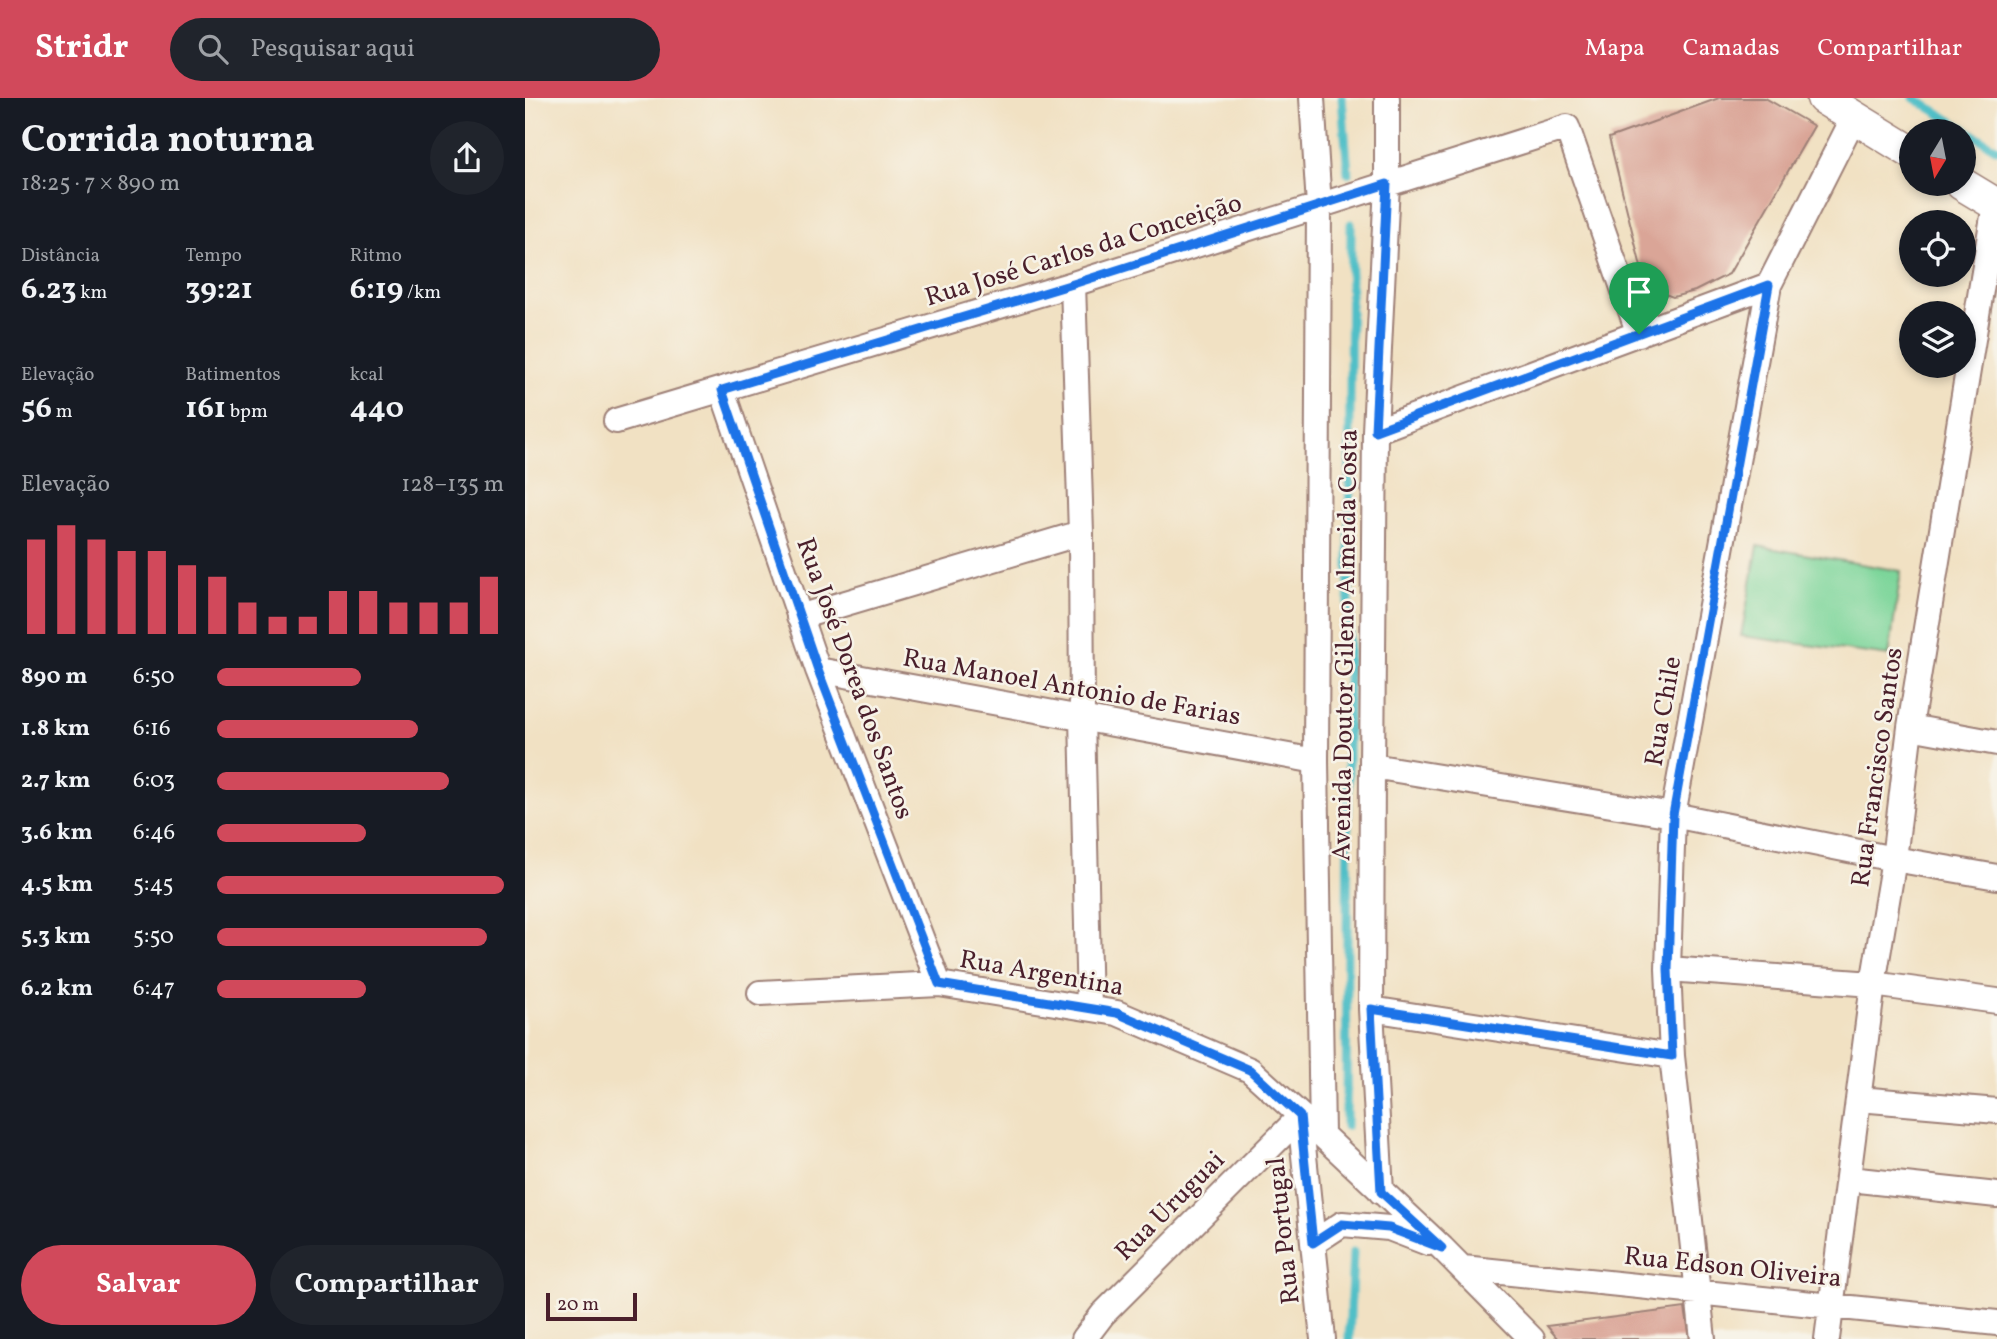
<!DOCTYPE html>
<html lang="pt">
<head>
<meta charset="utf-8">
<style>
  body { margin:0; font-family:Vollkorn,serif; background:#20242c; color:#f1f3f6; height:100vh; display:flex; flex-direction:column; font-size:26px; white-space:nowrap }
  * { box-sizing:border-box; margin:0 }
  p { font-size:23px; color:#9ea1a6 }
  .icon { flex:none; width:38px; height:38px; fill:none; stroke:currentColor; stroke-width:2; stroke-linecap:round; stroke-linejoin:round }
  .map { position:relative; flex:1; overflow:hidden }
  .drawer { display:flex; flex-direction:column; background:#171b24; width:525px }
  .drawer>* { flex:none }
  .needle { width:46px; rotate:190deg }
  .controls { position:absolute; left:1374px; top:21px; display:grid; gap:14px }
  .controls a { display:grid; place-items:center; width:77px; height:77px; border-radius:50%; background:#171b24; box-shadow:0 4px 10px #0003; font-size:35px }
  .scale { position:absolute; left:21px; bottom:18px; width:91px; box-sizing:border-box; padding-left:7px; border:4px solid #4a1f2b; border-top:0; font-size:19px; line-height:24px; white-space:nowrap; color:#4a1f2b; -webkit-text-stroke:5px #f7f3e8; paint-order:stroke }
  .pin { position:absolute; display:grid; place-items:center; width:60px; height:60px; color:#fff; margin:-72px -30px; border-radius:50% 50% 50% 0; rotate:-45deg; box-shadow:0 0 7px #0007 }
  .pin .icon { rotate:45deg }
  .round { display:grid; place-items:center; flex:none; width:74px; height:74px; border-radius:37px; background:#20242c }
  .headline { display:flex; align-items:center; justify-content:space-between; height:119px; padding:0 21px }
  h1 { font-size:38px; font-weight:700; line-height:52px }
  .stats { display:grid; grid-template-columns:repeat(3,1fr); gap:10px; height:119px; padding:7px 21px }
  .stats div { display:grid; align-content:center }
  .stats b { font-size:30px; font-weight:700 }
  .stats small { font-size:19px; font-weight:400 }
  .stats p { font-size:19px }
  .chart { height:196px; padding:14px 21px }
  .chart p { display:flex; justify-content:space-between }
  .chart svg { width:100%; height:126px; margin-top:7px; stroke:#d1495b; stroke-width:6 }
  .action { display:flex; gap:14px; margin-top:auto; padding:14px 21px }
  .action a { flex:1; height:80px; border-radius:42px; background:#d1495b; color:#fff; font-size:28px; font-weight:700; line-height:80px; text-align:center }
  .action a+a { background:#20242c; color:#f1f3f6 }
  ul { padding:0 21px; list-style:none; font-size:23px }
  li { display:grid; grid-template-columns:112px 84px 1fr; align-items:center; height:52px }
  li i { height:18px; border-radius:9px; background:#d1495b }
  header { display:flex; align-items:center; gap:42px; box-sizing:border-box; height:98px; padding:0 35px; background:#d1495b; color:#fff }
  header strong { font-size:33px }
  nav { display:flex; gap:38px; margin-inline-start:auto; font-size:24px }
  .search { width:490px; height:63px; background:#20242c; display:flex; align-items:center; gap:18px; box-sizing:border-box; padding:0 24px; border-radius:38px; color:#9ea1a6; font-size:26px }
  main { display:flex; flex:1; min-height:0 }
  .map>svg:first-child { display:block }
  .green { fill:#7cd59a; stroke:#637a62; stroke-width:2 }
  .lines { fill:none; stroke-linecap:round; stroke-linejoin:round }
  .stream { stroke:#51bfc7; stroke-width:9 }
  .building { fill:#daa597 }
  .minor-casing { stroke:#9e8077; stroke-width:28 }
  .tertiary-casing { stroke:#9e8077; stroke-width:35 }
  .minor { stroke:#fff; stroke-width:24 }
  .tertiary { stroke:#fff; stroke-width:32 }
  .route-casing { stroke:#fff; stroke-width:14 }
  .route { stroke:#1a73e8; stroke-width:9 }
  .labels { text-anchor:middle; stroke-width:5; stroke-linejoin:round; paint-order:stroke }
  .street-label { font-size:26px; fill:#4a1f2b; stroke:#f7f3e8 }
</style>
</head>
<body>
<header>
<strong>Stridr</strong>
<div class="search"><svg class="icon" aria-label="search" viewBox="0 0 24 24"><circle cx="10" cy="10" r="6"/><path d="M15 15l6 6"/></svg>Pesquisar aqui</div>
<nav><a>Mapa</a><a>Camadas</a><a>Compartilhar</a></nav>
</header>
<main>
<section class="drawer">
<div class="headline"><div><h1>Corrida noturna</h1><p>18:25 · 7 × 890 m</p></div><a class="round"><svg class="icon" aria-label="share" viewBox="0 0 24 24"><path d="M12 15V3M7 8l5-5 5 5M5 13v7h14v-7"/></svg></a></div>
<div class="stats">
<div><p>Distância</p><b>6.23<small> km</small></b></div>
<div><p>Tempo</p><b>39:21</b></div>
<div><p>Ritmo</p><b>6:19<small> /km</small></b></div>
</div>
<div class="stats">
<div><p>Elevação</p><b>56<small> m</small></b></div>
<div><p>Batimentos</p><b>161<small> bpm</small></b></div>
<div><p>kcal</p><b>440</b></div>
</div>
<div class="chart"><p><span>Elevação</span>128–135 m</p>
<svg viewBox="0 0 160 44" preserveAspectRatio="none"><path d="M5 44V11M15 44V6M25 44V11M35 44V15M45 44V15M55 44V20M65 44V24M75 44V33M85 44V38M95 44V38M105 44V29M115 44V29M125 44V33M135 44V33M145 44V33M155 44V24"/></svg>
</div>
<ul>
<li><b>890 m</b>6:50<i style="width:50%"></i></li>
<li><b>1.8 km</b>6:16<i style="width:70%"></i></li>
<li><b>2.7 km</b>6:03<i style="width:81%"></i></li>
<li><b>3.6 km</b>6:46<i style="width:52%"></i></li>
<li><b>4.5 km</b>5:45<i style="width:100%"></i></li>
<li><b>5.3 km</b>5:50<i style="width:94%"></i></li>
<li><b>6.2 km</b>6:47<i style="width:52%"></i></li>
</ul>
<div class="action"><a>Salvar</a><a>Compartilhar</a></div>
</section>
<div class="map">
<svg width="1472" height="1241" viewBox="0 0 1472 1241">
  <rect width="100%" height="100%" fill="#f7f3e8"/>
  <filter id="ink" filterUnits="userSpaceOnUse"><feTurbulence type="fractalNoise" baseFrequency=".0143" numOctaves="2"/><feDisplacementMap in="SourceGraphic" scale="14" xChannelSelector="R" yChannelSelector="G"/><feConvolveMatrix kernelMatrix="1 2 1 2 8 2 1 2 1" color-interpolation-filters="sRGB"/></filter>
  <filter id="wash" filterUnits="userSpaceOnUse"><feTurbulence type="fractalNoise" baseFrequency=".00686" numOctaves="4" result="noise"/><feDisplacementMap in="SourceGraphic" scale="28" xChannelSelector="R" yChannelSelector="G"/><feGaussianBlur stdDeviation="1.57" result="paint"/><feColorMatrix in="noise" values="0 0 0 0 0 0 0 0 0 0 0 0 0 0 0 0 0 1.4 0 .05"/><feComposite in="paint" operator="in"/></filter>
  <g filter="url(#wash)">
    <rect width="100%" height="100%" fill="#f1e1c3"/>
    <path class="green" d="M1233 448 1376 473 1364 558 1216 538Z"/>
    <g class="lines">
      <path class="stream" d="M817 0 823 75
        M1389 0 1472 51
        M821 1028 826 126
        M824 1241 828 1154"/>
    </g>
    <g id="blocks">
      <path class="building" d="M1194 0H1240L1289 28 1204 176 1170 193 1148 199 1121 189 1084 40Z
        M1160 1210 1165 1241H1033L1022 1228Z"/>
    </g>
  </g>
  <g filter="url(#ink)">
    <use href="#blocks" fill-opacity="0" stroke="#9e8077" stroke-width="2"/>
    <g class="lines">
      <g class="minor-casing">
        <path id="minor" d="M787 0 794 108 791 663 797 1037
          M548 186 556 435 557 620 564 910
          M197 292 293 572 414 886
          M91 323 548 186 1042 29 1114 236
          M850 333 1244 187
          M274 519 556 435
          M293 572 791 663
          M1385 629 1472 645
          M847 668 1148 717 1369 761 1472 779
          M1143 871 1348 886 1472 903
          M235 895 414 886 592 915 725 972 797 1037 917 1150 1007 1241
          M846 911 1147 958
          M1334 1001 1472 1013
          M775 1019 798 1241
          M1324 1081 1472 1097
          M856 1094 846 911 847 668 850 333 862 86V0
          M788 1145 817 1126 864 1130 903 1145
          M938 1170 1472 1225
          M559 1241 578 1216 775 1019
          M1178 1241 1147 958 1143 871 1148 717 1244 187 1329 19
          M1302 1241 1348 886 1369 761 1385 629 1470 106"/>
      </g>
      <g class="tertiary-casing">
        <path id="tertiary" d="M1298 0 1386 54
          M1437 86 1472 107"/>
      </g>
      <use href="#minor" class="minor"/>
      <use href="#tertiary" class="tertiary"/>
    </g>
  </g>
  <g class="lines" filter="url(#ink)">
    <g class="route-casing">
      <path id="route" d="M862 86 850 333 1244 187 1148 717 1143 871 1147 958 846 911 856 1094 917 1150 864 1130 817 1126 788 1145 775 1018 725 972 592 915 414 886 293 572 197 292 548 186Z"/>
    </g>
    <use href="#route" class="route"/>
  </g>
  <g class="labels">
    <g class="street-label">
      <text transform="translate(558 151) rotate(-17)" y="9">Rua José Carlos da Conceição</text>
      <text transform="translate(819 547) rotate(-89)" y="9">Avenida Doutor Gileno Almeida Costa</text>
      <text transform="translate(331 580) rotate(70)" y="9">Rua José Dorea dos Santos</text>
      <text transform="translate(547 588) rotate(10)" y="9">Rua Manoel Antonio de Farias</text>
      <text transform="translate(1137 613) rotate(-80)" y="9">Rua Chile</text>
      <text transform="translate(1351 669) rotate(-82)" y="9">Rua Francisco Santos</text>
      <text transform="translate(517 874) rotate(10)" y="9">Rua Argentina</text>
      <text transform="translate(644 1107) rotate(-45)" y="9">Rua Uruguai</text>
      <text transform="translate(757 1133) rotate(-96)" y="9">Rua Portugal</text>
      <text transform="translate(1208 1168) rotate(6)" y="9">Rua Edson Oliveira</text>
    </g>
  </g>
</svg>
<div class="controls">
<a><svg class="needle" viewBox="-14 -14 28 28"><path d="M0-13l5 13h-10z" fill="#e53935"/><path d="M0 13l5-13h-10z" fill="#9ea1a6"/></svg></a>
<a><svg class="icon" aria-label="locate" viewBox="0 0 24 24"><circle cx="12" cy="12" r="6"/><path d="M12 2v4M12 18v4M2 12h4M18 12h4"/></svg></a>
<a><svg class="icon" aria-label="layers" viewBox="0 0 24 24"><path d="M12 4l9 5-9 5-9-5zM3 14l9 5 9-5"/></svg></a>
</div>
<div class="scale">20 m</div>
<div class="pin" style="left:1114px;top:236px;background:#1e9e55"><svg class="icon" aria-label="arrive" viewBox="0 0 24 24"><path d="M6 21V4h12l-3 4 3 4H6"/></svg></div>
</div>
</main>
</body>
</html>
